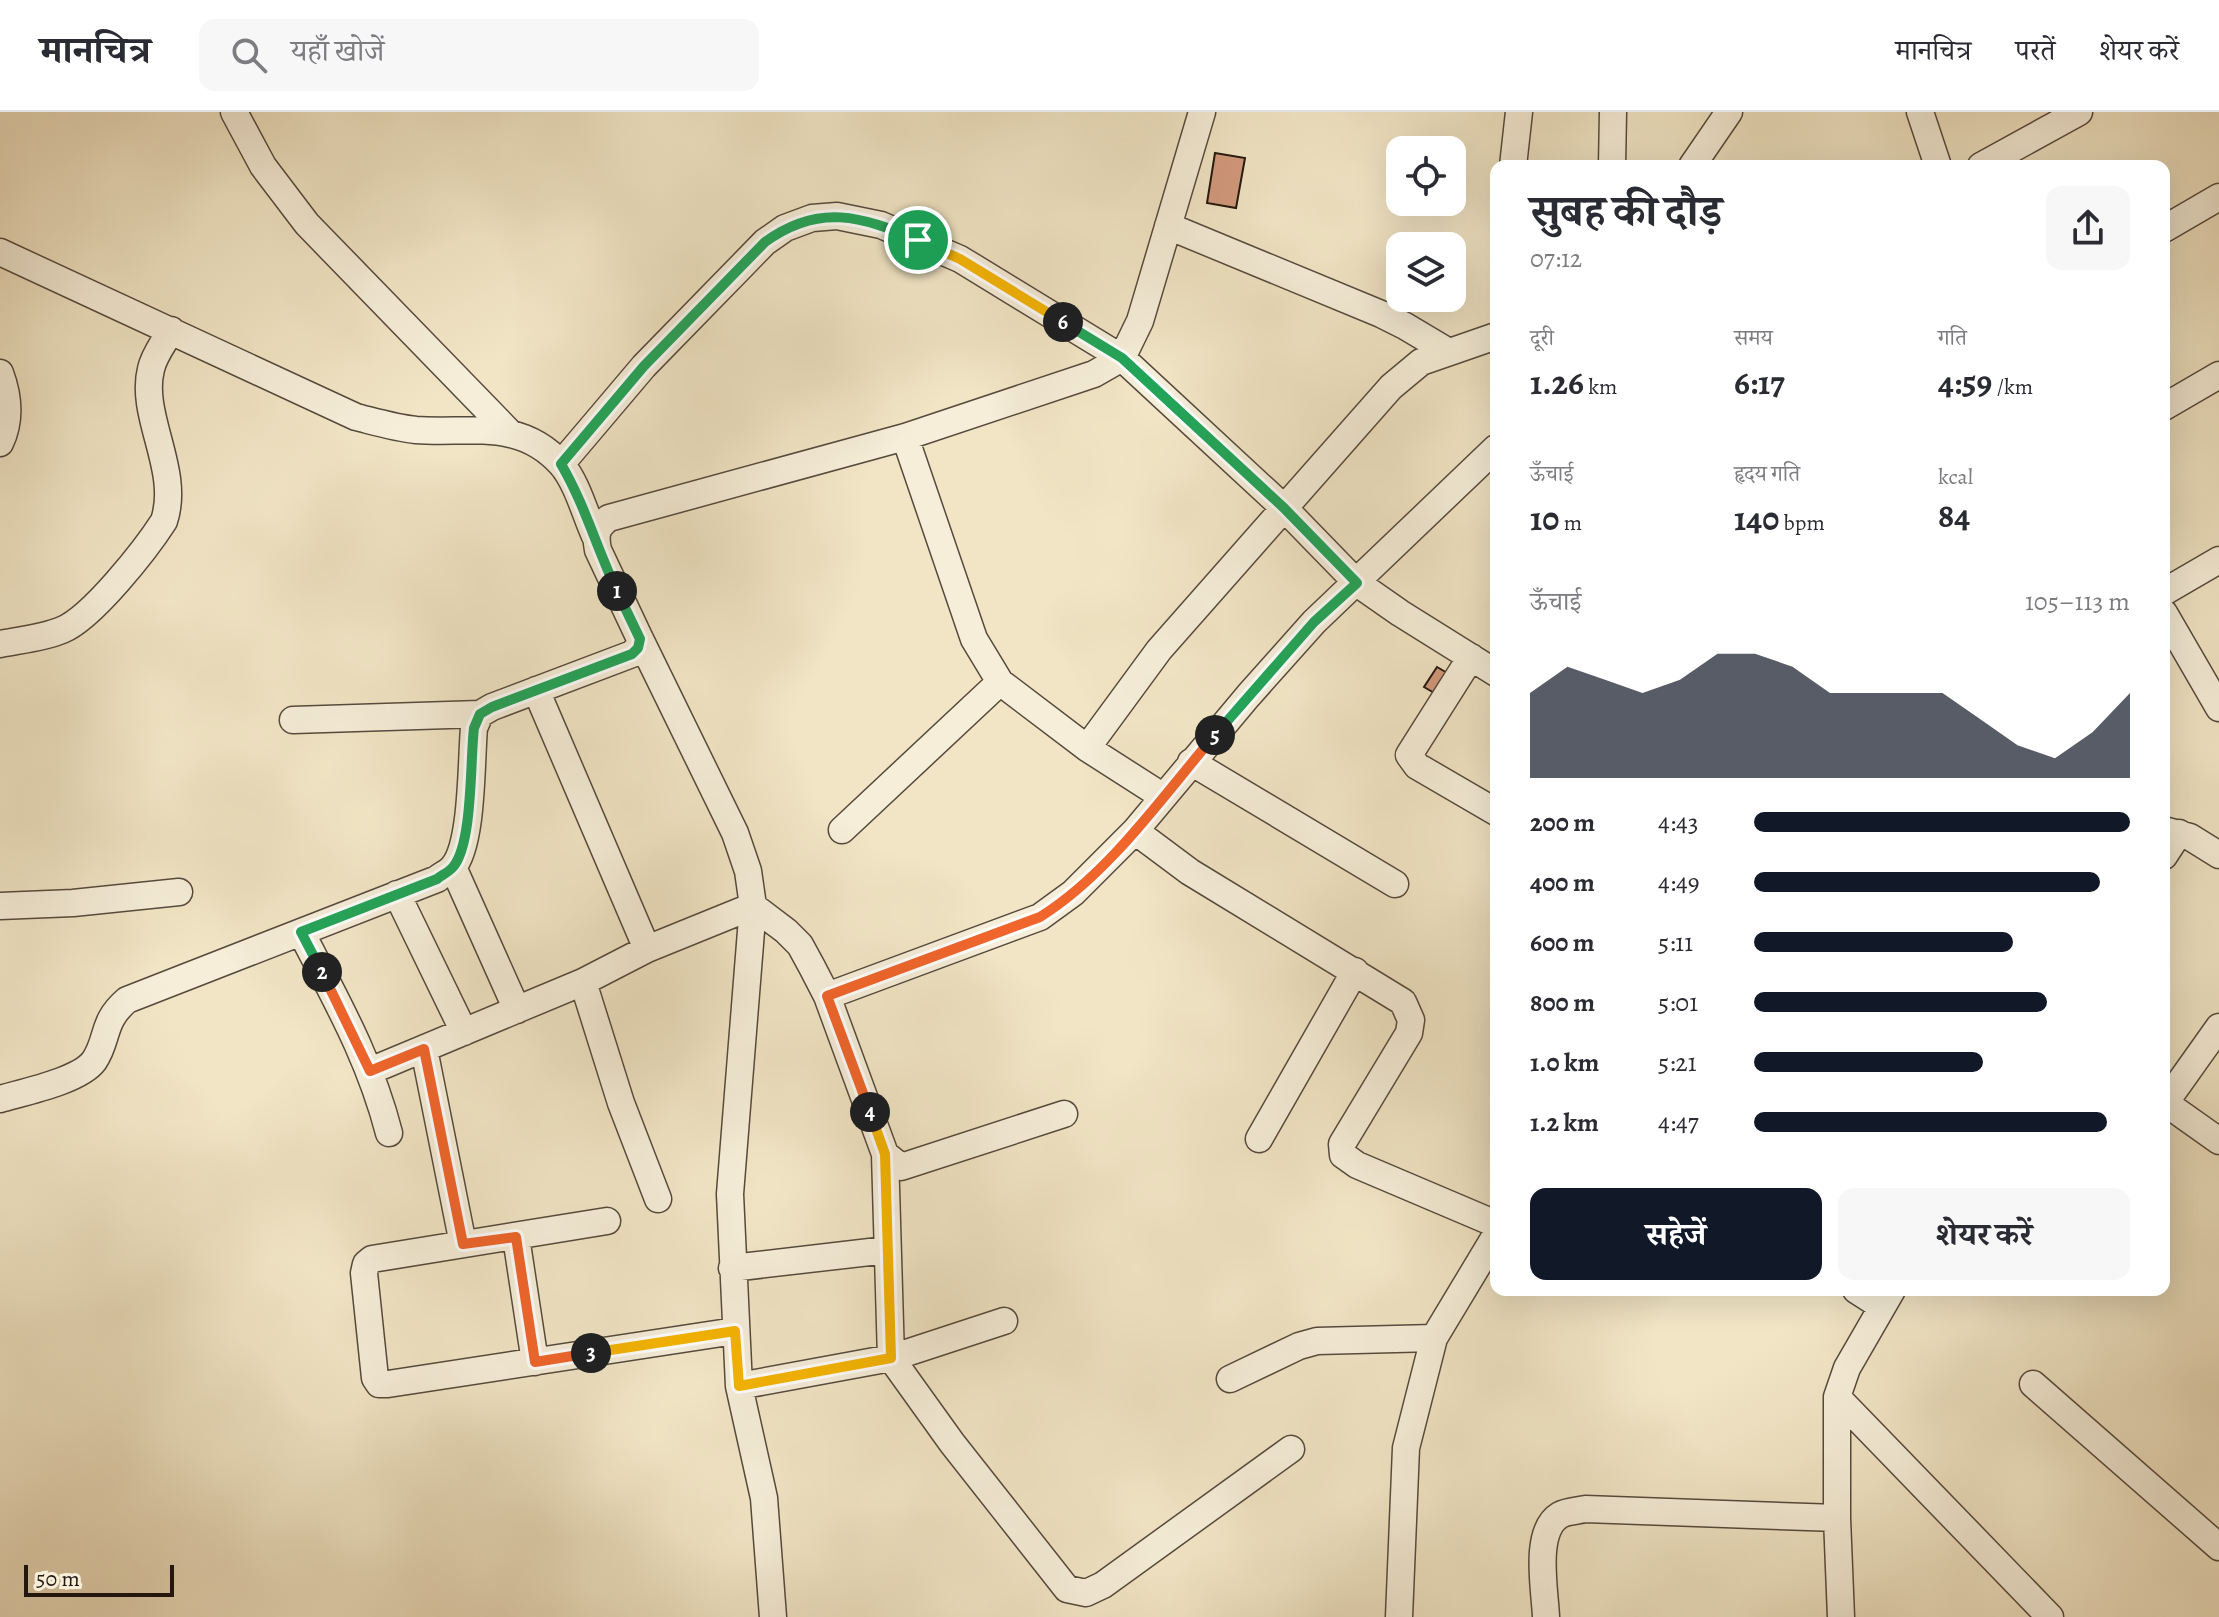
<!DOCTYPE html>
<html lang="hi">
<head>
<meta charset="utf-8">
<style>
  body { margin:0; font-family:Alegreya,"Noto Serif Devanagari",serif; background:#f7f7f7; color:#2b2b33; height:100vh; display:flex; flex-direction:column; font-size:30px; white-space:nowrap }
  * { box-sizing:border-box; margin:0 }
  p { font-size:26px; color:#7c7c81 }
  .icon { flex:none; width:44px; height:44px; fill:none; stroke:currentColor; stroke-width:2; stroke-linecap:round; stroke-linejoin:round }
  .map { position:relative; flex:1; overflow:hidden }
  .panel { position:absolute; left:1490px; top:48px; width:680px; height:1136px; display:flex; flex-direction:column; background:#fff; border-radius:16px; box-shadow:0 8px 32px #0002 }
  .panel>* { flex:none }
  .controls { position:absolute; left:1386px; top:24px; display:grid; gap:16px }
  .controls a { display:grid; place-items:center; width:80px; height:80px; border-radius:16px; background:#fff; box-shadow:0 8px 32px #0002; font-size:40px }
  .scale { position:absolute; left:24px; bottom:20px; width:150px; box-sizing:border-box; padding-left:8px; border:4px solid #231710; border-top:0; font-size:22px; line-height:28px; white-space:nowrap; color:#231710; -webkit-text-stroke:6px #f6eed9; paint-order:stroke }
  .pin { position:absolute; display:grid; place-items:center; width:68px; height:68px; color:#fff; margin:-34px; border:4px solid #fff; border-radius:50%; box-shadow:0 2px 8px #0007 }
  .km { position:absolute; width:40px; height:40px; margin:-20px; border-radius:50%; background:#222; color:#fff; font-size:22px; line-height:40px; text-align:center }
  .round { display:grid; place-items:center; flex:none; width:84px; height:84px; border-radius:16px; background:#f7f7f7 }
  .overview { display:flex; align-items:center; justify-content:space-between; height:136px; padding:0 40px }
  h1 { font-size:44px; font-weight:700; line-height:60px }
  .figures { display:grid; grid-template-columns:repeat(3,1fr); gap:12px; height:136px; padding:8px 40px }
  .figures div { display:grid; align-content:center }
  .figures b { font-size:34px; font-weight:700 }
  .figures small { font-size:22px; font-weight:400 }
  .figures p { font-size:22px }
  .chart { height:224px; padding:16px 40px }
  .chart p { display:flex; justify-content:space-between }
  .chart svg { width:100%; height:144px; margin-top:8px; fill:#111827; opacity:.7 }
  .action { display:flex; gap:16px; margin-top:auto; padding:16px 40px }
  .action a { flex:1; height:92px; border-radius:16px; background:#111827; color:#fff; font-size:32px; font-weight:700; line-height:92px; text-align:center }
  .action a+a { background:#f7f7f7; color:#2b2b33 }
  ul { padding:0 40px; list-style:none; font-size:26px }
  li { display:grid; grid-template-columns:128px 96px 1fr; align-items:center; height:60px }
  li i { height:20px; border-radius:10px; background:#111827 }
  header { display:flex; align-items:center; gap:48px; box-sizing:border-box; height:112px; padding:0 40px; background:#fff; border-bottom:2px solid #e1e1e2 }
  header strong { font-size:38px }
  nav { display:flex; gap:44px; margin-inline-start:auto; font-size:28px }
  .search { width:560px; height:72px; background:#f7f7f7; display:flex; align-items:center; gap:20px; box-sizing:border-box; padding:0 28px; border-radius:16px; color:#7c7c81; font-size:30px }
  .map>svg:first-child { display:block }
  .building { fill:#d39a7d; stroke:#231710; stroke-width:2 }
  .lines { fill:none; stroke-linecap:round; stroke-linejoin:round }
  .minor-casing { stroke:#564a3d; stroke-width:29 }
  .minor { stroke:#f6eed9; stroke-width:26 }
  .split-1-casing { stroke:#fff; stroke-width:16 }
  .split-2-casing { stroke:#fff; stroke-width:16 }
  .split-3-casing { stroke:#fff; stroke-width:16 }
  .split-4-casing { stroke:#fff; stroke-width:16 }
  .split-5-casing { stroke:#fff; stroke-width:16 }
  .split-6-casing { stroke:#fff; stroke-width:16 }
  .split-7-casing { stroke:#fff; stroke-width:16 }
  .split-1 { stroke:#22a559; stroke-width:10 }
  .split-2 { stroke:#22a559; stroke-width:10 }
  .split-3 { stroke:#f0652b; stroke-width:10 }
  .split-4 { stroke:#f5b400; stroke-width:10 }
  .split-5 { stroke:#f0652b; stroke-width:10 }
  .split-6 { stroke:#22a559; stroke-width:10 }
  .split-7 { stroke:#f5b400; stroke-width:10 }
</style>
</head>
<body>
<header>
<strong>मानचित्र</strong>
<div class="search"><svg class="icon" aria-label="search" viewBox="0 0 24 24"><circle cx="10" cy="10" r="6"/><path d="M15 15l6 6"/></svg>यहाँ खोजें</div>
<nav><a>मानचित्र</a><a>परतें</a><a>शेयर करें</a></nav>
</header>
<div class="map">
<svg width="2219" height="1505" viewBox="0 0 2219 1505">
  <rect width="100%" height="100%" fill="#f1e5c5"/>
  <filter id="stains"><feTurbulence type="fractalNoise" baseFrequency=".0025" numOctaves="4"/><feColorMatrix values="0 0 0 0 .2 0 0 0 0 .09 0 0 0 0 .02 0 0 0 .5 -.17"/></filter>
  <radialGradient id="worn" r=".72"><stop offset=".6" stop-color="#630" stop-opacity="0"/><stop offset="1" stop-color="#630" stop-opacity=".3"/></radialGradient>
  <path class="building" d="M1215 41 1245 46 1236 96 1207 91Z
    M1437 555 1449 562 1436 582 1424 575Z"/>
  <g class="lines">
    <g class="minor-casing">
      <path id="minor" d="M234 0 263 54 307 112 509 320
        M1920 0 1938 54
        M1513 54 1519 0
        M1612 54 1613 0
        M1692 54 1729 0
        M1981 54 2079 0
        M1168 114 1381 202 1405 214 1447 239
        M2164 117 2219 85
        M0 140 356 305C376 310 396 316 416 318 470 322 519 306 561 352 577 370 585 402 595 424
        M0 261C9 285 11 308 0 331
        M2164 295 2219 263
        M905 325 974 527 1000 570 1087 636 1162 684
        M561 352 644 254 765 130 785 116 812 106 837 104 881 113 960 147 1122 246 1284 396 1357 471 1400 501 1496 561
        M2164 480 2219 448
        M2164 501 2219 596
        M640 527 735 721 748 759 753 794 730 1082 739 1274 764 1386 773 1505
        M0 532C20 528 43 526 62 518 92 506 146 437 164 409 181 358 139 304 151 257 154 243 164 231 171 218
        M1471 545 1409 643 1417 654 1496 700
        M536 578 647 837
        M293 608 480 602
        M1087 636 1159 538 1391 275 1421 250 1496 224
        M1191 650 1395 772
        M842 718 1000 570
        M2164 718 2190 725 2219 743
        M1135 719 1190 760 1403 890 1411 908 1409 921 1342 1032 1343 1043 1357 1053 1496 1112
        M2164 744 2179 721
        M453 755 517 898
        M397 782 464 920
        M0 794 73 791 179 780
        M301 820C336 888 370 947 389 1021
        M583 870 621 991 658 1087
        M827 884 1040 805 1073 781 1135 719 1248 584 1314 510 1496 336
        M424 937 463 1132
        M370 959 583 870 647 837 753 794 786 819 800 833 812 855 827 884 885 1042 891 1246 952 1331 1067 1477 1086 1481 1103 1473 1291 1337
        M0 987C24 980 79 969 94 949 109 927 101 910 127 888L437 767C442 763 449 760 453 755 473 732 471 648 474 616L480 602 492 595 632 542 638 536 640 527 598 438C595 423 596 415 609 406L905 325 1094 262 1122 246 1140 209 1202 0
        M2164 990 2219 1029
        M2165 991 2219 915
        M1259 1027 1355 859
        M885 1042 901 1055 1064 1002
        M607 1109 372 1147 366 1152 364 1161 375 1266 379 1272H388L735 1219
        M516 1125 535 1250
        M732 1156 887 1138
        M1856 1178 1881 1194
        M1230 1267 1299 1234 1317 1229 1434 1226
        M2033 1272 2219 1435
        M739 1274 891 1246 1004 1209
        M1837 1285 2050 1505
        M1399 1505 1406 1336 1434 1226 1496 1123
        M1546 1505C1545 1478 1533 1419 1560 1403 1567 1399 1577 1399 1585 1397L1837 1406
        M1841 1505 1837 1406V1285L1847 1256 1892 1178"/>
    </g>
    <use href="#minor" class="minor"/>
  </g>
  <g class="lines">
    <g class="split-1-casing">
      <path id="split-1" d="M617 479C597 437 585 393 561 352L644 254 765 130C819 91 861 104 918 128"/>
    </g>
    <g class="split-2-casing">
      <path id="split-2" d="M322 860 301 820 437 767C442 763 449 760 453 755 473 732 470 648 474 616L480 602 492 595 632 542 638 536 640 527 617 479"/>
    </g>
    <g class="split-3-casing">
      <path id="split-3" d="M322 860 370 959 424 937 463 1132 516 1125 535 1250 591 1241"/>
    </g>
    <g class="split-4-casing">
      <path id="split-4" d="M591 1241 735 1219 739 1274 891 1246 885 1042 870 1000"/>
    </g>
    <g class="split-5-casing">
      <path id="split-5" d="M870 1000 827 884 1040 805C1109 762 1162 685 1215 623"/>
    </g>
    <g class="split-6-casing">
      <path id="split-6" d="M1063 210 1122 246 1284 396 1357 471 1314 510 1215 623"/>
    </g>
    <g class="split-7-casing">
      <path id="split-7" d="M918 128 960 147 1063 210"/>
    </g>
    <use href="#split-1" class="split-1"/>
    <use href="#split-2" class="split-2"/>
    <use href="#split-3" class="split-3"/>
    <use href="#split-4" class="split-4"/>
    <use href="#split-5" class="split-5"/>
    <use href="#split-6" class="split-6"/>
    <use href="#split-7" class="split-7"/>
  </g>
  <rect width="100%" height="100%" filter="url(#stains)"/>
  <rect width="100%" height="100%" fill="url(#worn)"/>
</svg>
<div class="controls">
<a><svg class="icon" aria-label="locate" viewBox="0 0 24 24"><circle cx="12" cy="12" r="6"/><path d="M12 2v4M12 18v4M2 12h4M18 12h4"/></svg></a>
<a><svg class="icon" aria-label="layers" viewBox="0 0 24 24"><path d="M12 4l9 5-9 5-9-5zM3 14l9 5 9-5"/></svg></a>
</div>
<div class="scale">50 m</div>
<div class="pin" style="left:918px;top:128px;background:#1e9e55"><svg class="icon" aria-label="arrive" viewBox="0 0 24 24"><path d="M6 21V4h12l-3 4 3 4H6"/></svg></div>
<b class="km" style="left:617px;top:479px">1</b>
<b class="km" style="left:322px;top:860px">2</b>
<b class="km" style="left:591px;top:1241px">3</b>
<b class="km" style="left:870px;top:1000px">4</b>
<b class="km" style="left:1215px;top:623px">5</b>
<b class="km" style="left:1063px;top:210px">6</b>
<section class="panel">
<div class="overview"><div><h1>सुबह की दौड़</h1><p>07:12</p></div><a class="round"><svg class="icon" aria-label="share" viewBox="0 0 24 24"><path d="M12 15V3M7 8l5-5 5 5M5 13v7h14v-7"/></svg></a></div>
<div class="figures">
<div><p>दूरी</p><b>1.26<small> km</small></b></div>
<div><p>समय</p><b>6:17</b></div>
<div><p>गति</p><b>4:59<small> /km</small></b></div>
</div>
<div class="figures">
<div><p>ऊँचाई</p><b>10<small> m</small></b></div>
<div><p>हृदय गति</p><b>140<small> bpm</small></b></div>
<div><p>kcal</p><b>84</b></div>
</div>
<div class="chart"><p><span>ऊँचाई</span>105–113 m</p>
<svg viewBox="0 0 160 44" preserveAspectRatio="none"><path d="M0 44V18L10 10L20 14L30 18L40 14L50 6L60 6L70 10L80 18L90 18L100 18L110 18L120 26L130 34L140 38L150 30L160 18V44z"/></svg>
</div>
<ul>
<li><b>200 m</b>4:43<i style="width:100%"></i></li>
<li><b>400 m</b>4:49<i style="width:92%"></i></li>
<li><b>600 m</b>5:11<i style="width:69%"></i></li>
<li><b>800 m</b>5:01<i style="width:78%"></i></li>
<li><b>1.0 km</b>5:21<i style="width:61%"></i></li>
<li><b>1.2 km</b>4:47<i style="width:94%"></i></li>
</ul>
<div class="action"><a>सहेजें</a><a>शेयर करें</a></div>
</section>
</div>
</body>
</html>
